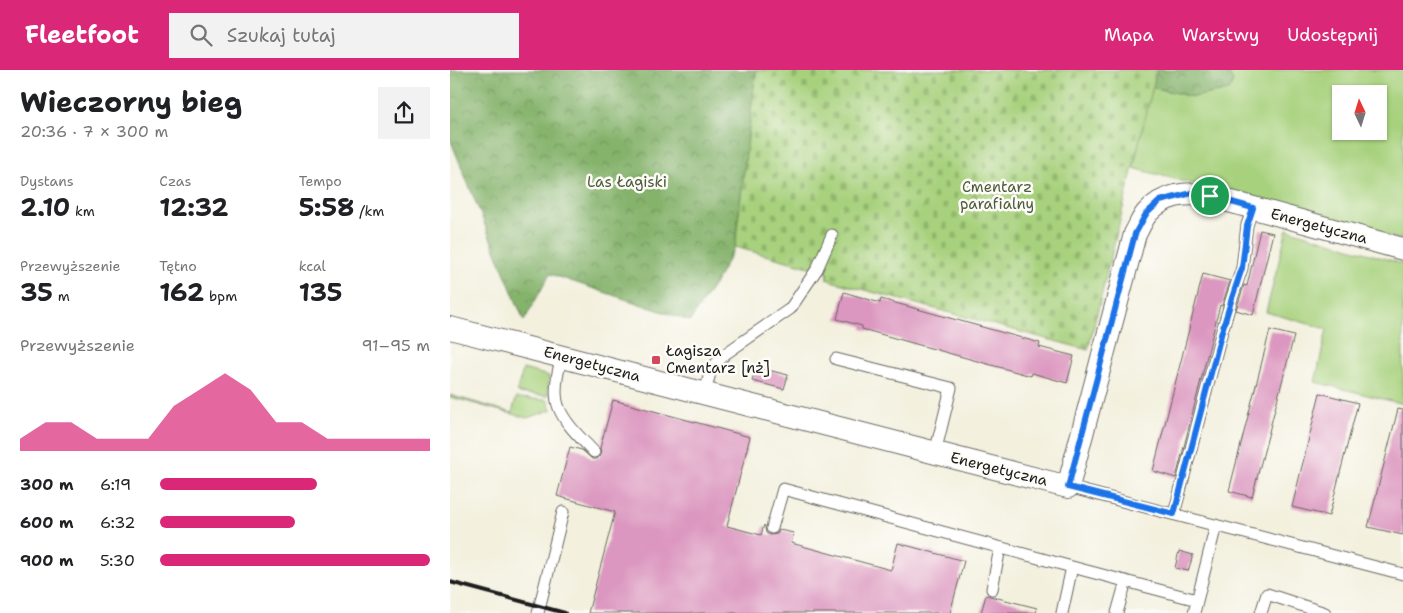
<!DOCTYPE html>
<html lang="pl">
<head>
<meta charset="utf-8">
<style>
  body { margin:0; font-family:"Shantell Sans",sans-serif; background:#f2f2f2; color:#202124; height:100vh; display:flex; flex-direction:column; font-size:19px; white-space:nowrap }
  * { box-sizing:border-box; margin:0 }
  p { font-size:16px; color:#757577 }
  .icon { flex:none; width:28px; height:28px; fill:none; stroke:currentColor; stroke-width:2; stroke-linecap:round; stroke-linejoin:round }
  .map { position:relative; flex:1; overflow:hidden }
  .drawer { display:flex; flex-direction:column; background:#fff; width:450px }
  .drawer>* { flex:none }
  .needle { width:32px; rotate:356deg }
  .controls { position:absolute; left:882px; top:15px; display:grid; gap:10px }
  .controls a { display:grid; place-items:center; width:55px; height:55px; border-radius:0px; background:#fff; box-shadow:0 1px 4px #0004; font-size:25px }
  .pin { position:absolute; display:grid; place-items:center; width:42px; height:42px; color:#fff; margin:-21px; border:2px solid #fff; border-radius:50%; box-shadow:0 1px 5px #0007 }
  .round { display:grid; place-items:center; flex:none; width:52px; height:52px; border-radius:0px; background:#f2f2f2 }
  .head { display:flex; align-items:center; justify-content:space-between; height:85px; padding:0 20px }
  h1 { font-size:28px; font-weight:700; line-height:38px }
  .stats { display:grid; grid-template-columns:repeat(3,1fr); gap:8px; height:85px; padding:5px 20px }
  .stats div { display:grid; align-content:center }
  .stats b { font-size:25px; font-weight:700 }
  .stats small { font-size:14px; font-weight:400 }
  .stats p { font-size:14px }
  .chart { height:140px; padding:10px 20px }
  .chart p { display:flex; justify-content:space-between }
  .chart svg { width:100%; height:90px; margin-top:5px; fill:#db2777; opacity:.7 }
  ul { padding:0 20px; list-style:none; font-size:16px }
  li { display:grid; grid-template-columns:80px 60px 1fr; align-items:center; height:38px }
  li i { height:12px; border-radius:6px; background:#db2777 }
  header { display:flex; align-items:center; gap:30px; box-sizing:border-box; height:70px; padding:0 25px; background:#db2777; color:#fff }
  header strong { font-size:24px }
  nav { display:flex; gap:28px; margin-inline-start:auto; font-size:18px }
  .search { width:350px; height:45px; background:#f2f2f2; display:flex; align-items:center; gap:12px; box-sizing:border-box; padding:0 18px; border-radius:0px; color:#757577; font-size:19px }
  main { display:flex; flex:1; min-height:0 }
  .map>svg:first-child { display:block }
  .green { fill:#a7d17d; stroke:#62764c; fill-rule:evenodd }
  .forest { fill:url(#forest-crowns); stroke:#506844 }
  .cemetery { fill:url(#cemetery-stones); stroke:#62764c }
  .building { fill:#dc97c0 }
  .lines { fill:none; stroke-linecap:round; stroke-linejoin:round }
  .lane-casing { stroke:#676660; stroke-width:13 }
  .street-casing { stroke:#676660; stroke-width:24 }
  .lane { stroke:#fff; stroke-width:11 }
  .street { stroke:#fff; stroke-width:22 }
  .rail { stroke:#1c1c1c; stroke-width:4 }
  .route-casing { stroke:#fff; stroke-width:10 }
  .route { stroke:#1a73e8; stroke-width:6 }
  .poi-dot { fill:#d1495b; stroke:#fdfcf7; stroke-width:2 }
  .labels { text-anchor:middle; stroke-width:5; stroke-linejoin:round; paint-order:stroke }
  .park-label { font-size:15px; fill:#4d5b3e; stroke:#fdfcf7 }
  .street-label { font-size:15px; fill:#1c1c1c; stroke:#fdfcf7 }
  .poi-label { font-size:15px; fill:#1c1c1c; stroke:#fdfcf7; text-anchor:start }
</style>
</head>
<body>
<header>
<strong>Fleetfoot</strong>
<div class="search"><svg class="icon" aria-label="search" viewBox="0 0 24 24"><circle cx="10" cy="10" r="6"/><path d="M15 15l6 6"/></svg>Szukaj tutaj</div>
<nav><a>Mapa</a><a>Warstwy</a><a>Udostępnij</a></nav>
</header>
<main>
<section class="drawer">
<div class="head"><div><h1>Wieczorny bieg</h1><p>20:36 · 7 × 300 m</p></div><a class="round"><svg class="icon" aria-label="share" viewBox="0 0 24 24"><path d="M12 15V3M7 8l5-5 5 5M5 13v7h14v-7"/></svg></a></div>
<div class="stats">
<div><p>Dystans</p><b>2.10<small> km</small></b></div>
<div><p>Czas</p><b>12:32</b></div>
<div><p>Tempo</p><b>5:58<small> /km</small></b></div>
</div>
<div class="stats">
<div><p>Przewyższenie</p><b>35<small> m</small></b></div>
<div><p>Tętno</p><b>162<small> bpm</small></b></div>
<div><p>kcal</p><b>135</b></div>
</div>
<div class="chart"><p><span>Przewyższenie</span>91–95 m</p>
<svg viewBox="0 0 160 44" preserveAspectRatio="none"><path d="M0 44V38L10 30L20 30L30 38L40 38L50 38L60 22L70 14L80 6L90 14L100 30L110 30L120 38L130 38L140 38L150 38L160 38V44z"/></svg>
</div>
<ul>
<li><b>300 m</b>6:19<i style="width:58%"></i></li>
<li><b>600 m</b>6:32<i style="width:50%"></i></li>
<li><b>900 m</b>5:30<i style="width:100%"></i></li>
</ul>
</section>
<div class="map">
<svg width="953" height="543" viewBox="0 0 953 543">
  <defs>
    <pattern id="forest-crowns" width="20" height="18" patternUnits="userSpaceOnUse" patternTransform="scale(1.25)"><rect width="20" height="18" fill="#85b36c"/><path d="M2 6a3 3 0 1 1 6 0M12 15a3 3 0 1 1 6 0" fill="none" stroke="#6c9158"/></pattern>
    <pattern id="cemetery-stones" width="16" height="16" patternUnits="userSpaceOnUse" patternTransform="scale(1.25)"><rect width="16" height="16" fill="#a7d17d"/><path d="M2 7V4a2 2 0 0 1 4 0v3zM10 15v-3a2 2 0 0 1 4 0v3z" fill="#8fb36b"/></pattern>
  </defs>
  <rect width="100%" height="100%" fill="#fdfcf7"/>
  <filter id="ink" filterUnits="userSpaceOnUse"><feTurbulence type="fractalNoise" baseFrequency=".02" numOctaves="2"/><feDisplacementMap in="SourceGraphic" scale="10" xChannelSelector="R" yChannelSelector="G"/><feConvolveMatrix kernelMatrix="1 2 1 2 8 2 1 2 1" color-interpolation-filters="sRGB"/></filter>
  <filter id="wash" filterUnits="userSpaceOnUse"><feTurbulence type="fractalNoise" baseFrequency=".0096" numOctaves="4" result="noise"/><feDisplacementMap in="SourceGraphic" scale="20" xChannelSelector="R" yChannelSelector="G"/><feGaussianBlur stdDeviation="1.12" result="paint"/><feColorMatrix in="noise" values="0 0 0 0 0 0 0 0 0 0 0 0 0 0 0 0 0 1.4 0 .05"/><feComposite in="paint" operator="in"/></filter>
  <g filter="url(#wash)">
    <rect width="100%" height="100%" fill="#f3f0de"/>
    <path class="green" d="M777 0H953V170L683 98 702 17 743 27 783 12ZM891 24H929V61H891Z
      M837 159 953 194V334L865 312 877 259 816 242Z
      M73 299 99 306 98 326 67 323Z
      M0 325 62 343 66 328 98 330 101 340 77 348 0 327Z"/>
    <path class="forest" d="M0 0H306L285 177 267 210 240 251 100 204 74 251 0 69Z
      M707 0H777L783 12 779 20 743 27 702 17Z"/>
    <path class="cemetery" d="M306 0H707L638 280 385 212 376 209 378 203 367 199 285 177Z"/>
    <g id="blocks">
      <path class="building" d="M810 160 823 163 803 245 786 240 794 215 797 216Z
        M753 204 780 211 772 236 770 235 726 408 703 401Z
        M394 222 430 233 431 229 590 273 589 277 624 286 617 313 582 303 581 306 412 259V256L387 249Z
        M820 260 844 266 802 427 779 421Z
        M306 297 338 305 334 319 302 311Z
        M870 323 908 333 879 446 842 437Z
        M163 330 300 367 277 456 311 465 314 455 315 456 316 463 320 465 327 464 329 460 344 463 341 473 441 500 448 473 514 491 500 543H138L165 442 107 426 120 377 132 380 142 389H146L151 385 150 378Z
        M948 339 953 340V465L918 457Z
        M729 481 743 485 738 501 725 498Z
        M536 525 587 538 586 543H531Z"/>
    </g>
  </g>
  <g filter="url(#ink)">
    <use href="#blocks" fill-opacity="0" stroke="#676660" stroke-width="1"/>
    <g class="lines">
      <g class="lane-casing">
        <path id="lane" d="M112 286C108 300 103 324 109 338 116 355 131 368 144 382
          M386 289 501 318 485 383
          M255 323 261 299 275 284 340 239 367 199 382 165
          M618 417 953 504
          M724 444 772 261 782 228 792 198 797 155 803 138
          M322 458 333 419 622 497 747 530
          M542 519 550 478
          M88 543 113 442
          M612 543 622 497
          M667 543 676 511
          M744 543 766 455
          M811 543 817 524 875 543"/>
      </g>
      <g class="street-casing">
        <path id="street" d="M0 258 618 417 685 164C689 157 692 149 697 143 714 124 736 122 760 126L953 179"/>
      </g>
      <use href="#lane" class="lane"/>
      <use href="#street" class="street"/>
      <path class="rail" d="M0 512 115 543"/>
    </g>
  </g>
  <g class="lines" filter="url(#ink)">
    <g class="route-casing">
      <path id="route" d="M742 123 760 126 803 138 797 156 792 198 782 228 772 261 724 444 618 417 685 164 696 144 710 131Z"/>
    </g>
    <use href="#route" class="route"/>
  </g>
  <rect class="poi-dot" x="201" y="285" width="10" height="10" rx="2.5"/>
  <g class="labels">
    <g class="park-label">
      <text x="177" y="117">Las Łagiski</text>
      <text x="547" y="122">Cmentarz<tspan x="547" dy="17">parafialny</tspan></text>
    </g>
    <g class="street-label">
      <text transform="translate(869 156) rotate(15)" y="5">Energetyczna</text>
      <text transform="translate(142 294) rotate(15)" y="5">Energetyczna</text>
      <text transform="translate(549 399) rotate(14)" y="5">Energetyczna</text>
    </g>
    <g class="poi-label">
      <text x="216" y="286">Łagisza<tspan x="216" dy="17">Cmentarz [nż]</tspan></text>
    </g>
  </g>
</svg>
<div class="controls">
<a><svg class="needle" viewBox="-14 -14 28 28"><path d="M0-13l5 13h-10z" fill="#e53935"/><path d="M0 13l5-13h-10z" fill="#757577"/></svg></a>
</div>
<div class="pin" style="left:760px;top:126px;background:#1e9e55"><svg class="icon" aria-label="arrive" viewBox="0 0 24 24"><path d="M6 21V4h12l-3 4 3 4H6"/></svg></div>
</div>
</main>
</body>
</html>
